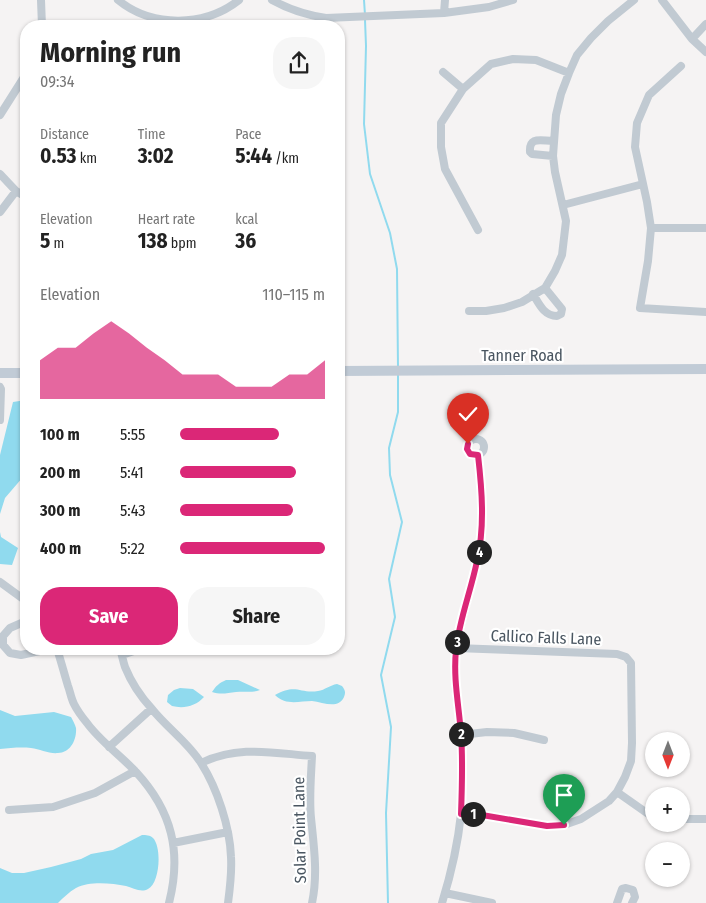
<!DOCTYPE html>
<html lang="en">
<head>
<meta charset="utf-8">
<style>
  body { margin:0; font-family:"Fira Sans Condensed",sans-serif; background:#f6f6f6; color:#222; height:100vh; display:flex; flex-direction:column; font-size:19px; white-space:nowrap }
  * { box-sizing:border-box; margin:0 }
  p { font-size:16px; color:#767676 }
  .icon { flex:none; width:28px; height:28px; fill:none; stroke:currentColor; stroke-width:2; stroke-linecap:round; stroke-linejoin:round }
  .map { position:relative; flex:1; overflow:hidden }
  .details { position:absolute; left:20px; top:20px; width:325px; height:635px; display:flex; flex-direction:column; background:#fff; border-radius:20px; box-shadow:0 1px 4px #0004 }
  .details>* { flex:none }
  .needle { width:32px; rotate:180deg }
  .controls { position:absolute; left:645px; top:732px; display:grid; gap:10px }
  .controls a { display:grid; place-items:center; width:45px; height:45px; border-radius:50%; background:#fff; box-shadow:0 1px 4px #0004; font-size:25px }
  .pin { position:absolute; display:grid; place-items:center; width:42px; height:42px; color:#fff; margin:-51px -21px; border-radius:50% 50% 50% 0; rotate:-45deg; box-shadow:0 0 5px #0007 }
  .pin .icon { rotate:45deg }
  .km { position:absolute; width:25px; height:25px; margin:-12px; border-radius:50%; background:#222; color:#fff; font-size:14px; line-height:25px; text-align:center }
  .round { display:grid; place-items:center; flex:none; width:52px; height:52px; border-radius:20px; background:#f6f6f6 }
  .headline { display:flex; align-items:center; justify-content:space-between; height:85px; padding:0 20px }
  h1 { font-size:28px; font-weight:700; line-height:38px }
  .stats { display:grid; grid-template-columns:repeat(3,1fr); gap:8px; height:85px; padding:5px 20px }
  .stats div { display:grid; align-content:center }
  .stats b { font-size:21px; font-weight:700 }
  .stats small { font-size:14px; font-weight:400 }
  .stats p { font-size:14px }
  .chart { height:140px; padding:10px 20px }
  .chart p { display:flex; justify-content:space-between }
  .chart svg { width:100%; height:90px; margin-top:5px; fill:#db2777; opacity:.7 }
  .action { display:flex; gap:10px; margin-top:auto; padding:10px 20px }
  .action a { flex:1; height:58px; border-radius:20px; background:#db2777; color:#fff; font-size:20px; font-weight:700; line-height:58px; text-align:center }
  .action a+a { background:#f6f6f6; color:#222 }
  ul { padding:0 20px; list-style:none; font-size:16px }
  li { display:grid; grid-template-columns:80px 60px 1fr; align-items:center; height:38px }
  li i { height:12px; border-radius:6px; background:#db2777 }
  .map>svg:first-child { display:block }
  .water { fill:#90daee }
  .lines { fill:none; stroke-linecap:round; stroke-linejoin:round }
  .stream { stroke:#90daee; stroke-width:2 }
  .street { stroke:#c1cad2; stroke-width:8 }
  .secondary { stroke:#c1cbd6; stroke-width:10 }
  .route-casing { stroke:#fff; stroke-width:10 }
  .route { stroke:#db2777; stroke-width:6 }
  .labels { text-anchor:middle; stroke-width:4.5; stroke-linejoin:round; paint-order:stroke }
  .street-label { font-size:16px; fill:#4a5661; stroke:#fff }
</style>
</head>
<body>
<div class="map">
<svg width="706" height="903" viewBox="0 0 706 903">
  <rect width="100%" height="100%" fill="#f5f3f3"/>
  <path class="water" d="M26 400V458L23 477 5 498 0 514V455L13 402Z
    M0 532 1 537 18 548 12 565 0 564Z
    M226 680H238L260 690C252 693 245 691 236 692 227 693 221 695 212 692 216 686 219 683 226 680Z
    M337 684 342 686C345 690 346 692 344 697 338 710 323 702 312 701 299 701 286 706 275 695 296 683 300 694 318 691 325 690 330 685 337 684Z
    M180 688 193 689 204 697C196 706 184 709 172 706L167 702 168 695 174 690Z
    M0 710 15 716 54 712 71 717C73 721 75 724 76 728 77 740 70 753 58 753 49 754 40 749 31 748 21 747 10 748 0 749Z
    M142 835C146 835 150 835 153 838 162 847 160 883 148 889 141 893 133 888 126 886 111 883 89 881 76 888 69 892 63 898 58 903H0V868L12 873H24L51 867 81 859 91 854 113 850Z"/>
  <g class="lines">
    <path class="stream" d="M364 0 365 15
      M365 20 366 46 364 124 370 174 390 233 397 269 398 368
      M388 903 386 813 391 727 381 675 395 617 389 579 402 522 390 475 389 448 398 412V375"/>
    <path class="street" d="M41 0 42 26
      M118 0C152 28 205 27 239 0
      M272 0C290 10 306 15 326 18L444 13 489 7 513 0
      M662 0 692 39 706 52
      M444 13 445 0
      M692 39 706 24
      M681 66 649 95 637 123 635 147 647 202 651 228 648 261 640 308 706 312
      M443 72 463 89
      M0 115 26 74
      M553 156 532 154 530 152C529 136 541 141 553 141
      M0 174 16 191 26 197
      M563 205 643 184
      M0 212 16 191
      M651 228H706
      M478 230 445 169 441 147V123L463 89 491 64 513 59 536 60 569 73
      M533 294C539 304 544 316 557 316L561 314 562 309 545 288
      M469 311H486L504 308 522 302 545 288 555 271 562 255 566 221 555 172 553 156 556 115 561 94 569 73 577 55 591 38 608 21 634 0
      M0 387 1 389 0 420
      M468 447a8 8 0 1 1 16 0a8 8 0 1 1-16 0Z
      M0 582 26 601
      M26 621 10 628 3 636V645L10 653 21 655 49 649
      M456 648 617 654 626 657 631 663 632 743 631 761 625 777 617 792 609 801 581 819 564 825 547 826 476 814H461
      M57 649C61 661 64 673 68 686 70 691 71 698 74 704 77 710 82 717 87 723 100 741 120 755 136 772 172 811 182 852 169 903
      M120 649C122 655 123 661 125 667 131 682 141 697 152 709 167 728 188 742 201 763 217 788 230 827 231 857 232 873 230 888 228 903
      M122 655 140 649
      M461 735 487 732 514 733 544 740
      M109 747 151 709
      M201 763C239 745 272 753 312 756 311 777 309 798 311 818 314 847 318 875 312 903
      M617 792 654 818
      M9 810 53 807 95 793 135 771
      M681 819H706
      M173 843 228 832
      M445 893 492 903
      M442 903C451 874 458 843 461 814 463 788 462 763 461 737 460 713 453 690 455 665 457 629 470 596 477 561 485 526 481 490 478 455
      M617 903 622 889 626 888 633 890 635 897 632 903"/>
    <path class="secondary" d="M339 371 706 369
      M0 373H26"/>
  </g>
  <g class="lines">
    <g class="route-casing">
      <path id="route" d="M468 444 467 449 470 454 478 455C482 490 485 526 477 561 471 591 459 620 456 650 453 679 459 706 461 734 463 760 462 788 461 814H476L547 826 564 825"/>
    </g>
    <use href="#route" class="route"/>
  </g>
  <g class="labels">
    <g class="street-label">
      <text x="522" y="361">Tanner Road</text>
      <text transform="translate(546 637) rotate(2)" y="6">Callico Falls Lane</text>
      <text transform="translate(299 830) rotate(-91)" y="6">Solar Point Lane</text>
    </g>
  </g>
</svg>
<div class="controls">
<a><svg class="needle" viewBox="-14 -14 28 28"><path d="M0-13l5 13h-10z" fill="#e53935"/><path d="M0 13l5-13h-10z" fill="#767676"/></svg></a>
<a>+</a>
<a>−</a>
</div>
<div class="pin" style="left:564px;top:825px;background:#1e9e55"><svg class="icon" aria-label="arrive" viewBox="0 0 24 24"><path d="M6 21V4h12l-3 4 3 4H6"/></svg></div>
<div class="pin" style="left:468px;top:444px;background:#d93025"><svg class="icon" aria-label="check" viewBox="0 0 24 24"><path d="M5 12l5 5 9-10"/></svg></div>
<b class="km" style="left:473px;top:814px">1</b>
<b class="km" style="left:461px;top:734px">2</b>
<b class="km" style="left:457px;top:642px">3</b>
<b class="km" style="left:479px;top:552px">4</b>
<section class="details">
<div class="headline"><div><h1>Morning run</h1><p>09:34</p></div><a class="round"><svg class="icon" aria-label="share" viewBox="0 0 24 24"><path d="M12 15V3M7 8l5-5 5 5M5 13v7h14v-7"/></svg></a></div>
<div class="stats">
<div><p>Distance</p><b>0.53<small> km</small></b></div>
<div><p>Time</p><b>3:02</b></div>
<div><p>Pace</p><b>5:44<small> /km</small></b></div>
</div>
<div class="stats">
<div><p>Elevation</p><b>5<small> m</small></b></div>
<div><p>Heart rate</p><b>138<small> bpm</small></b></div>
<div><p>kcal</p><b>36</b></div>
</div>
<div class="chart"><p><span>Elevation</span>110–115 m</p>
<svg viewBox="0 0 160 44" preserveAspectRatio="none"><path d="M0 44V25L10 19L20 19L30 12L40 6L50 12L60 19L70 25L80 32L90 32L100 32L110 38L120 38L130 38L140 32L150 32L160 25V44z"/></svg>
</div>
<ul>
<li><b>100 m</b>5:55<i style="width:68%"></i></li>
<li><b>200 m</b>5:41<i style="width:80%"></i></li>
<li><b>300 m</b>5:43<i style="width:78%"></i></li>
<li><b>400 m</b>5:22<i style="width:100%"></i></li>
</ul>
<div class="action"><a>Save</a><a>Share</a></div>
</section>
</div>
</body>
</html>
